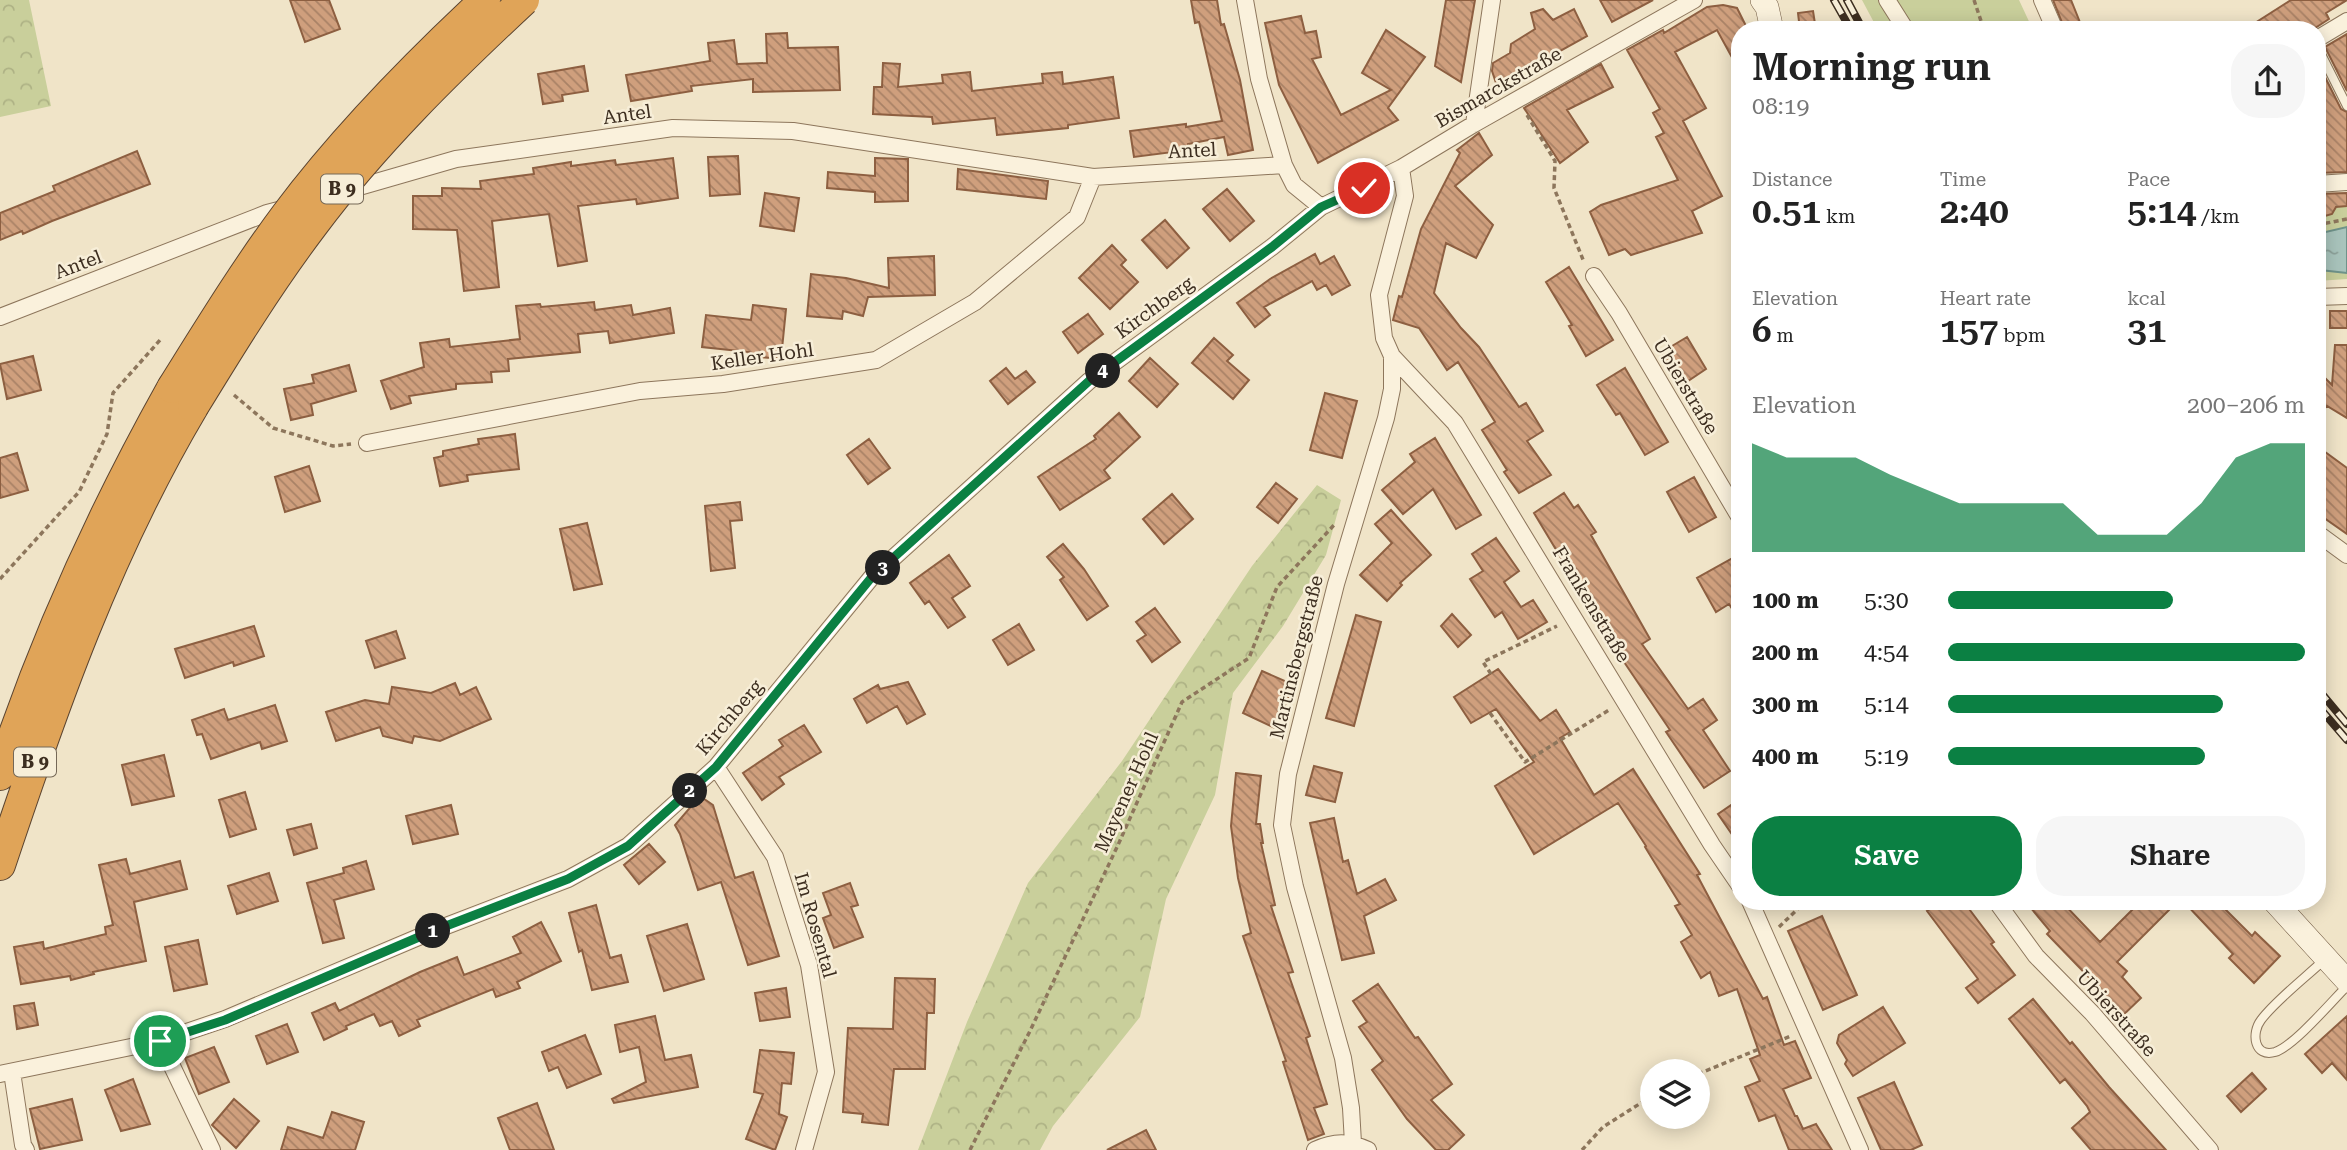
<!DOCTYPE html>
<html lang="en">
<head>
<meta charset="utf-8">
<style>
  body { margin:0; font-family:"Roboto Serif",serif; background:#f6f6f6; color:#222; height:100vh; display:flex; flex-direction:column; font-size:26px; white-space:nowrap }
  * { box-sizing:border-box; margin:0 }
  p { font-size:23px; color:#767676 }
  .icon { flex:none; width:38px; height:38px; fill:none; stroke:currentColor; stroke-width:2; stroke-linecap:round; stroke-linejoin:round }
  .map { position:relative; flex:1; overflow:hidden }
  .side { position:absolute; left:1731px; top:21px; width:595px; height:889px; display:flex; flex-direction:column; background:#fff; border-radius:28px; box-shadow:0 4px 18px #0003 }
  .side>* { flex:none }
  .controls { position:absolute; left:1640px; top:1059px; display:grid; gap:14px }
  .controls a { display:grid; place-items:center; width:70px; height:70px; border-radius:50%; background:#fff; box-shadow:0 4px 18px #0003; font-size:35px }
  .pin { position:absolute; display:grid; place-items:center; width:60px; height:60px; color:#fff; margin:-30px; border:4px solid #fff; border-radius:50%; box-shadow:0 2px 7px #0007 }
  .km { position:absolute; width:35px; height:35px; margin:-18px; border-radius:50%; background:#222; color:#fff; font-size:19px; line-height:35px; text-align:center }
  .round { display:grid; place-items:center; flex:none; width:74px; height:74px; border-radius:28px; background:#f6f6f6 }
  .headline { display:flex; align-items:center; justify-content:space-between; height:119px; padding:0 21px }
  h1 { font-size:38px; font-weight:600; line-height:52px }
  .figures { display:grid; grid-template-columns:repeat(3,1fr); gap:10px; height:119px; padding:7px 21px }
  .figures div { display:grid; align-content:center }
  .figures b { font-size:35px; font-weight:600 }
  .figures small { font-size:19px; font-weight:400 }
  .figures p { font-size:19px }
  .chart { height:196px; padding:14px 21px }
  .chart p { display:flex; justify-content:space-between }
  .chart svg { width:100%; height:126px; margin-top:7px; fill:#0b8043; opacity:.7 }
  .primary-button { display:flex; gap:14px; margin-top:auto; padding:14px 21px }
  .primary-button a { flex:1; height:80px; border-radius:28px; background:#0b8043; color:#fff; font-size:28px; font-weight:600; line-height:80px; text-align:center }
  .primary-button a+a { background:#f6f6f6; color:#222 }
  ul { padding:0 21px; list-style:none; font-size:23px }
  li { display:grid; grid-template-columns:112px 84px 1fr; align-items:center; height:52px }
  li i { height:18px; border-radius:9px; background:#0b8043 }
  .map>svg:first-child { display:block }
  .forest { fill:url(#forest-crowns) }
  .park { fill:#c9cf9b }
  .water { fill:url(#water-ripples); stroke:#6f938a; stroke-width:2 }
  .building { fill:url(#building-back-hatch); stroke:#8d5f41; stroke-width:2 }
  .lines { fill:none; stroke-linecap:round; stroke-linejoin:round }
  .lane-casing { stroke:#8d765c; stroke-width:10 }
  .street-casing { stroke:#8d765c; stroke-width:18 }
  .secondary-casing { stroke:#6f573f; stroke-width:24 }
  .highway-casing { stroke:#5b4430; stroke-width:32 }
  .path { stroke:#8d765c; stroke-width:3.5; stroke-dasharray:5 3.5; stroke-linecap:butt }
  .lane { stroke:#faf1dc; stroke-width:8 }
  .street { stroke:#faf1dc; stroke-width:16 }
  .secondary { stroke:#faf1dc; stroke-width:23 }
  .highway { stroke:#e0a458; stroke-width:30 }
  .rail-casing { stroke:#3d2e20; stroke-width:8 }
  .rail { stroke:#f7eed8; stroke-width:5; stroke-dasharray:16; stroke-linecap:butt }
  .highway-bridge-casing { stroke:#5b4430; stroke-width:32; stroke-linecap:butt }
  .highway-bridge { stroke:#e0a458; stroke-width:30 }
  .route-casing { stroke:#fff; stroke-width:14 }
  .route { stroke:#0b8043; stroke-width:9 }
  .labels { text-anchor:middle; stroke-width:5; stroke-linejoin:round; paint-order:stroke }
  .shield { fill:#f7eed8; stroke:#756857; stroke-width:2 }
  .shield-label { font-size:18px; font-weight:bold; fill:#3d2e20 }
  .street-label { font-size:19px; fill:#3d2e20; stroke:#f7eed8 }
</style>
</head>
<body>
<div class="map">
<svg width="2347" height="1150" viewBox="0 0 2347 1150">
  <defs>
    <pattern id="forest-crowns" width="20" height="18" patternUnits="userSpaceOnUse" patternTransform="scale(1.75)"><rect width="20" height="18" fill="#c9cf9b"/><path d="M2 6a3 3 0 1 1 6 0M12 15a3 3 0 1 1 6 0" fill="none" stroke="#aeb285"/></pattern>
    <pattern id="water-ripples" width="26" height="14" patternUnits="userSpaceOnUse" patternTransform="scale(1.75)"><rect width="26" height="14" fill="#a9c4bc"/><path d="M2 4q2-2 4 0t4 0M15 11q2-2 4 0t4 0" fill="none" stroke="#8ba098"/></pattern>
    <pattern id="building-back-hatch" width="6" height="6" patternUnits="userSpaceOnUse" patternTransform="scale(1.75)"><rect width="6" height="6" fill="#cf9f7d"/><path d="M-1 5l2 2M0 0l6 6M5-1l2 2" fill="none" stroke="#a98266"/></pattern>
  </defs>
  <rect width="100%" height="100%" fill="#f0e4c8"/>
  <path class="forest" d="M0 0H29L51 106 0 117Z
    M1317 485 1341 500 1326 555 1283 626 1233 693 1215 795 1166 899 1140 1017 1053 1126 1040 1150H918L967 1022 1028 883 1122 761 1252 566Z"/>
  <path class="park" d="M1862 0H2019L2033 30H1878Z
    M2347 206V279L2317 281V214L2325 216 2332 214 2335 208Z"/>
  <path class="water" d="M2347 227V273L2320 270 2317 265V234Z"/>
  <path class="building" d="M290 0H329L340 29 305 42Z
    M1191 0H1217L1221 25 1224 24 1240 80 1253 150 1228 155 1224 137 1188 144 1189 150 1134 157 1130 131 1186 124V127L1222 121 1199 22 1195 23Z
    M1446 0H1475L1461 82 1435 66Z
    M1600 0H1653L1612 22Z
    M2053 0H2071L2083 30H2065Z
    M2291 0H2347L2326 13 2329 19 2312 30H2244Z
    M1723 5 1737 8 1748 30H1740V72L1717 30 1675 52 1706 108 1683 121 1722 196 1692 211 1702 233 1631 255 1625 249 1609 255 1590 212 1601 205 1678 180 1656 137 1664 133 1653 113 1660 109 1627 50 1663 30 1664 33 1707 7Z
    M1543 9 1553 20 1574 9 1587 36 1497 86 1492 71 1493 63 1510 53 1511 44 1535 29 1531 13Z
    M1813 11 1816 30H1800L1798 13Z
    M1301 16 1305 33 1316 31 1321 57 1312 59 1341 115 1391 90 1362 73 1386 30 1425 57 1388 108 1398 120 1318 163 1279 85 1265 23Z
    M787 33 788 48 838 47 840 90 753 92V79L691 86 692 91 631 101 626 75 710 61 708 43 734 40 737 64 767 63 766 34Z
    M2347 34V91L2325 47Z
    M2317 61 2341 109 2347 112V172L2317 173Z
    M883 63 900 64 898 87 943 83 942 75 970 72 972 91 1043 83 1042 74 1062 72 1063 84 1113 77 1119 118 1068 125V128L997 135 995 118 933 124 932 117 873 114 874 87H882Z
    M1601 64 1613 87 1567 110 1588 142 1560 163 1524 108Z
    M584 66 588 91 562 95 563 101 543 104 538 74Z
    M1479 133 1492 155 1455 186 1493 225 1476 258 1446 243 1434 293 1461 328 1479 347 1519 407 1526 403 1543 431 1527 441 1551 475 1519 493 1504 472 1507 470 1482 430 1495 422 1458 362 1447 370 1419 328 1393 320 1399 296 1402 297 1421 229 1460 153 1457 150Z
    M137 151 150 184 52 221 23 234 22 231 0 240V213L55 191 53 186Z
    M738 156 740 194 710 196 708 157Z
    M673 158 678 198 637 204 636 199 578 206 587 261 558 266 549 214 492 221 499 287 464 291 457 230 413 229V196H442V188L481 189 480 181 534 174 533 168 571 162V166L615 160 616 165Z
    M875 158 908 159V201L875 202V192L827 188 828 172 875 176Z
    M958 169 1048 181 1046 199 957 189Z
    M1227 189 1254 221 1230 241 1203 209Z
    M765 193 799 198 794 231 760 226Z
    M2347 193V206L2336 207 2332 214 2325 216 2317 214V194Z
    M1165 220 1189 248 1167 268 1142 240Z
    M1112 245 1126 260 1121 265 1138 282 1110 309 1079 278Z
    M1315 254 1320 264 1334 256 1350 285 1332 295 1326 285 1317 290 1312 281 1264 307 1270 315 1255 327 1237 303 1270 279Z
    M934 256 935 295 868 297 863 316 843 311 842 319 807 316 811 274 846 278 889 288 888 258Z
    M1569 267 1613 340 1586 356 1569 326 1572 325 1546 282Z
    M594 302 595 310 631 305 633 315 670 308 674 333 610 343 608 331 578 334 580 352 508 359 509 371 491 372 492 382 456 384V389L409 396 411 403 391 409 381 381 424 367 420 343 449 339 450 347 520 339 516 306 540 304 541 307Z
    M753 305 786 309 781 359 748 356 749 352 702 347 706 315 751 320Z
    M2330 311H2347V328H2330Z
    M1088 314 1103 334 1078 353 1063 332Z
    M1687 337 1706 369 1682 385 1662 352Z
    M1214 338 1233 355 1227 361 1249 380 1233 399 1192 363Z
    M2335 345H2347V418L2327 406 2317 416V370L2332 385Z
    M33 356 41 390 7 399 0 364Z
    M1150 358 1178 384 1157 407 1129 381Z
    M349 365 356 391 311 404 313 415 291 420 284 389 314 383 312 375Z
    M1006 368 1015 379 1026 371 1035 382 1008 404 990 381Z
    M1625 368 1668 442 1645 455 1620 413 1616 415 1597 385Z
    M1325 393 1357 401 1342 458 1310 450Z
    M1119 413 1140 437 1104 470 1110 478 1060 510 1038 477 1096 439 1094 436Z
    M515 434 519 469 467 475 468 481 440 486 434 458 443 456V451L479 444 478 439Z
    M1435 438 1481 515 1456 529 1433 489 1403 514 1382 490 1415 462 1410 454Z
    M869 439 890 468 868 484 847 455Z
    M2317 446 2347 468V534L2317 513Z
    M17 453 28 490 0 498V458Z
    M309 466 320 501 285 512 275 477Z
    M1694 477 1716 517 1689 532 1667 492Z
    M1276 483 1297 499 1278 523 1257 507Z
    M1564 493 1574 508 1578 505 1596 532 1591 535 1650 639 1642 644 1688 709 1703 699 1717 720 1703 730 1730 771 1704 788 1666 732 1670 730 1620 656 1534 513Z
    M1172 494 1193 519 1164 544 1143 519Z
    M740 502 742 520 730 521 735 568 711 571 705 506Z
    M1391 510 1431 555 1400 583 1402 585 1387 601 1360 575 1392 543 1375 524Z
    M587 523 602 584 574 590 560 529Z
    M1496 538 1519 571 1504 582 1521 607 1533 600 1547 622 1518 639 1502 612 1495 617 1470 579 1483 571 1472 554Z
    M1063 544 1084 569 1108 606 1087 620 1060 580 1064 577 1047 557Z
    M1740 554V621L1729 604 1716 612 1697 578Z
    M949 555 970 586 952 598 965 617 948 628 929 601 925 604 910 583Z
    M1155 608 1180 642 1152 662 1137 641 1146 635 1136 622Z
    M1452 614 1471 635 1458 647 1441 626Z
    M1356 615 1381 622 1354 726 1326 718Z
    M1019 624 1034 650 1008 665 993 640Z
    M254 626 264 656 234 666 233 662 185 678 175 649Z
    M396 631 405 658 375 668 366 641Z
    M1498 669 1540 721 1556 710 1570 732 1560 738 1594 795 1633 769 1700 874 1697 875 1763 999 1767 997 1784 1045 1795 1041 1811 1078 1783 1089 1795 1116H1797L1803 1129 1816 1124 1832 1150H1789L1775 1115 1759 1121 1745 1087 1760 1081 1750 1059 1760 1055 1737 989 1719 996 1710 972 1701 978 1681 942 1692 935 1675 906 1680 904 1645 847 1646 846 1618 803 1534 854 1495 786 1534 762 1496 709 1471 723 1454 697Z
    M1262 671 1294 685 1275 728 1243 713Z
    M908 682 925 714 907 724 897 706 867 723 854 699 878 685 880 689Z
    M455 683 460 695 476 687 491 719 440 741 414 736 412 743 383 736 380 727 336 741 326 712 365 700 389 704 392 687 431 693Z
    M275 705 287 741 262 749 260 742 211 759 202 734 197 735 192 720 224 709 228 720Z
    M804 725 821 752 779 777 784 784 762 800 743 773 783 746 779 740Z
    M164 755 174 796 132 805 122 765Z
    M1314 766 1342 773 1335 802 1306 795Z
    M1236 773 1261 776 1256 824H1260L1263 843H1261L1275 905 1271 906 1293 972 1288 973 1310 1036 1306 1038 1327 1104 1314 1108 1324 1134 1308 1140 1283 1062 1286 1061 1243 936 1251 933 1238 878 1231 826Z
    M245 792 256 829 230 837 219 800Z
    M700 796 713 805 735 878 753 872 779 956 748 965 721 882 698 890 680 834 675 825Z
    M1740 799V846L1718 814Z
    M451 805 458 834 413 844 406 816Z
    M1334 818 1343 862 1348 860 1357 894 1385 879 1396 900 1364 916 1374 953 1342 960 1310 823Z
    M311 824 317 848 294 855 287 830Z
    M649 844 665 862 639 884 624 865Z
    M126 859 130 874 180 861 187 889 134 902 146 961 93 972 94 974 71 980 70 976 21 984 14 947 43 942 44 949 106 934 105 927 113 925 99 865Z
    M366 861 374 889 334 900 344 938 323 943 307 883 344 873 343 868Z
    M269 873 278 901 237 914 228 886Z
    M850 883 858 905 851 907 863 937 834 948 823 918 831 915 823 893Z
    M1940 901H1963L1994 942 1991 944 2015 975 1978 1003 1966 988 1978 979 1927 911Z
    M2025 901H2061L2100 942 2141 901H2178L2117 962 2127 971 2122 977 2141 998 2118 1020 2098 999 2104 993 2047 934 2050 931Z
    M2183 901H2217L2252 936 2255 932 2280 956 2254 983 2229 958 2233 954Z
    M596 905 610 958 621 955 628 982 592 990 582 950 579 952 569 913Z
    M1822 916 1857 995 1823 1010 1788 931Z
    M541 922 561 961 517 982 520 988 496 997 493 989 417 1020 420 1026 399 1036 392 1021 380 1026 374 1014 346 1026 347 1029 324 1040 312 1013 335 1003 339 1011 420 972 457 957 464 975 521 953 513 937Z
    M687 924 704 979 664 991 647 936Z
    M198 940 207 984 174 991 165 947Z
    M895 978 935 979 934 1013H927L925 1069H894L888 1125 862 1122 863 1114 843 1112 848 1028 893 1029Z
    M1378 984 1415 1038 1418 1037 1452 1084 1431 1100 1464 1135 1448 1150H1436L1407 1119 1372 1070 1383 1061 1359 1027 1367 1022 1353 1001Z
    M786 988 790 1017 760 1021 755 993Z
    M2033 999 2070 1044 2072 1042 2109 1087 2166 1150H2091L2072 1128 2090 1112 2087 1106 2065 1079 2060 1083 2009 1019Z
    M34 1003 38 1025 17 1029 14 1006Z
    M1883 1007 1905 1043 1853 1076 1845 1064 1847 1060 1837 1043 1839 1035Z
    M655 1016 665 1060 691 1055 698 1087 614 1103 612 1099 646 1082 639 1047 620 1052 615 1025Z
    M2347 1016V1080L2332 1063 2322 1073 2305 1054Z
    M287 1024 298 1052 267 1064 256 1036Z
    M585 1035 601 1074 567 1088 558 1067 549 1071 542 1052Z
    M214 1047 229 1082 199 1094 185 1058Z
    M760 1050 794 1053 791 1084 782 1083 779 1114 787 1117 775 1150 746 1139 763 1094 754 1092Z
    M2252 1073 2266 1089 2241 1112 2227 1096Z
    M133 1079 150 1124 121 1131 105 1090Z
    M1894 1082 1922 1145 1911 1150H1881L1858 1098Z
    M72 1099 82 1140 40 1149 30 1109Z
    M234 1099 259 1121 236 1148 212 1125Z
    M537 1103 554 1150H510L498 1118Z
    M332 1112 364 1122 355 1150H281L288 1127 323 1138Z
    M1146 1130 1156 1150H1107Z"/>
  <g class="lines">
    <g class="lane-casing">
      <path id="lane" d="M2317 46 2347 106
        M2324 960C2306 977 2275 1001 2261 1020 2251 1033 2254 1058 2275 1052 2294 1046 2332 1001 2347 986"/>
    </g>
    <g class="street-casing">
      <path id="street" d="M1245 0 1259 79 1284 165 1294 185 1321 207
        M1887 0 1906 30
        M2042 0 2055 30
        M2317 39 2347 21
        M1474 124 1492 0
        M2317 184 2347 182
        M345 191 456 159 673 128 793 131 1093 177 1284 165
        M1594 276 1619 313 1740 518
        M2317 297 2347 296
        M0 317 267 213 290 207
        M1392 356 1455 423 1712 845 1740 886
        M367 443 640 391 723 384 876 360 975 302 1077 217 1093 177
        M2317 533 2347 555
        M716 767 775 857 809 965 826 1072 804 1150
        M1750 901 1860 1150
        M1996 901 2036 956 2092 1013 2210 1150
        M160 1041 212 1150
        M12 1072 23 1145 26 1150
        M0 1074 160 1041 225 1019 433 931 568 879 628 846 716 767 871 578 1089 381 1272 247 1321 207 1401 168 1474 124 1694 0
        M1353 1143 1351 1108 1343 1058 1295 887 1282 825 1288 774 1336 584 1386 418 1392 389V356L1384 338 1379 295 1405 196 1401 168
        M1315 1150C1334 1141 1349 1141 1368 1150"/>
    </g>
    <g class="secondary-casing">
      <path id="secondary" d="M1762 0 1767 7 1772 30
        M2274 901 2347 981"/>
    </g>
    <g class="highway-casing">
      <path id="highway" d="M0 775C44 641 103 511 172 388
        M0 865C53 706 107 552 193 407"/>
    </g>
    <path class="path" d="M1974 0 1984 30
      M1527 115 1555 161 1554 188 1584 262
      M2317 225 2347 219
      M234 395 273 428 333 446 351 444
      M0 579 79 492 107 434 113 393 161 339
      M1491 674 1483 662 1557 626
      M1490 713 1525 762 1609 710
      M1779 927 1806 901
      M1698 1074 1791 1036
      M970 1150 1030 1031 1118 845 1182 702 1249 658 1277 587 1334 525
      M1582 1150 1603 1127 1652 1096"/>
    <use href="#lane" class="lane"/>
    <use href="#street" class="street"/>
    <use href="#secondary" class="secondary"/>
    <use href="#highway" class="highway"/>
    <g class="rail-casing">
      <path id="rail" d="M1834 0 1851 30
        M1847 0 1863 30
        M2317 688 2347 724
        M2317 705 2347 740"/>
    </g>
    <use href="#rail" class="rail"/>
    <g class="highway-bridge-casing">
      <path id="highway-bridge" d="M172 388C209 329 245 270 286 215 345 136 414 66 485 0
        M193 407C231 345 269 283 313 225 375 142 449 70 524 0"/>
    </g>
    <use href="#highway-bridge" class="highway-bridge"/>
  </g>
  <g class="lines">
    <g class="route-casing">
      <path id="route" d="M160 1041 225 1020 433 931 568 879 628 846 716 767 871 578 1089 381 1272 247 1321 207 1364 188"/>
    </g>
    <use href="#route" class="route"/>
  </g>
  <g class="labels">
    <g class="shield">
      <rect x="321" y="174.5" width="42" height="29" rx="5"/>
      <rect x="14" y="747.5" width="42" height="29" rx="5"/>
    </g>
    <g class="shield-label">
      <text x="342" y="195">B 9</text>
      <text x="35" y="768">B 9</text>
    </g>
    <g class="street-label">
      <text transform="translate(1498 87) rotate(-30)" y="7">Bismarckstraße</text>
      <text transform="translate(627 114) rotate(-8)" y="7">Antel</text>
      <text transform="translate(1192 150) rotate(-3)" y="7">Antel</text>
      <text transform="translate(78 264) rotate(-21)" y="7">Antel</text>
      <text transform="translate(1154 307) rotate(-36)" y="7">Kirchberg</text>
      <text transform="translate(762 356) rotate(-8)" y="7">Keller Hohl</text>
      <text transform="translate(1686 386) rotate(59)" y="7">Ubierstraße</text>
      <text transform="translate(1592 604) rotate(59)" y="7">Frankenstraße</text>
      <text transform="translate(1296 657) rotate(-76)" y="7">Martinsbergstraße</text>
      <text transform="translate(729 717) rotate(-50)" y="7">Kirchberg</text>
      <text transform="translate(1126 792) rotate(-66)" y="7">Mayener Hohl</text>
      <text transform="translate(816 925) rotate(74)" y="7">Im Rosental</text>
      <text transform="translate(2117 1013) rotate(48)" y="7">Ubierstraße</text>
    </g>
  </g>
</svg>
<div class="controls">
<a><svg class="icon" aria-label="layers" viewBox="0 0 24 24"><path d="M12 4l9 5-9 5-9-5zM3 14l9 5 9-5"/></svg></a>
</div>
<div class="pin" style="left:160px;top:1041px;background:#1e9e55"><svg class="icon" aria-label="arrive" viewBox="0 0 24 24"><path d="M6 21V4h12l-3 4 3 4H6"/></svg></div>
<div class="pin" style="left:1364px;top:188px;background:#d93025"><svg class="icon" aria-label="check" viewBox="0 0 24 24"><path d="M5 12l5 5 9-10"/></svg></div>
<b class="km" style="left:433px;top:931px">1</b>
<b class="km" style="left:690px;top:791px">2</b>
<b class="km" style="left:883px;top:568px">3</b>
<b class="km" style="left:1103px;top:371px">4</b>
<section class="side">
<div class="headline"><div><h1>Morning run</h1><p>08:19</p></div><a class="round"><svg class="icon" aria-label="share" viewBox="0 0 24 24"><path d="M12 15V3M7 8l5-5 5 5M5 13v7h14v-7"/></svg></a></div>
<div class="figures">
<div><p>Distance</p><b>0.51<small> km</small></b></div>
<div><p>Time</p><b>2:40</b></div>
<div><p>Pace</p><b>5:14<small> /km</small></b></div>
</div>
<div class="figures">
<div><p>Elevation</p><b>6<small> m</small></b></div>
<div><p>Heart rate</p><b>157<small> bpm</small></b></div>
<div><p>kcal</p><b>31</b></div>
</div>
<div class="chart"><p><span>Elevation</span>200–206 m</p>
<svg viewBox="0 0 160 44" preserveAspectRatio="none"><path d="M0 44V6L10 11L20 11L30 11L40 17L50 22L60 27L70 27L80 27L90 27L100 38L110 38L120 38L130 27L140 11L150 6L160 6V44z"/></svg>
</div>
<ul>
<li><b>100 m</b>5:30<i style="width:63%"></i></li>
<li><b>200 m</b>4:54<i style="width:100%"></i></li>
<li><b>300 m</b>5:14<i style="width:77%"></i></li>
<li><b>400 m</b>5:19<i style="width:72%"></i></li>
</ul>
<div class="primary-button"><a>Save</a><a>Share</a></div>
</section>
</div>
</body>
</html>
